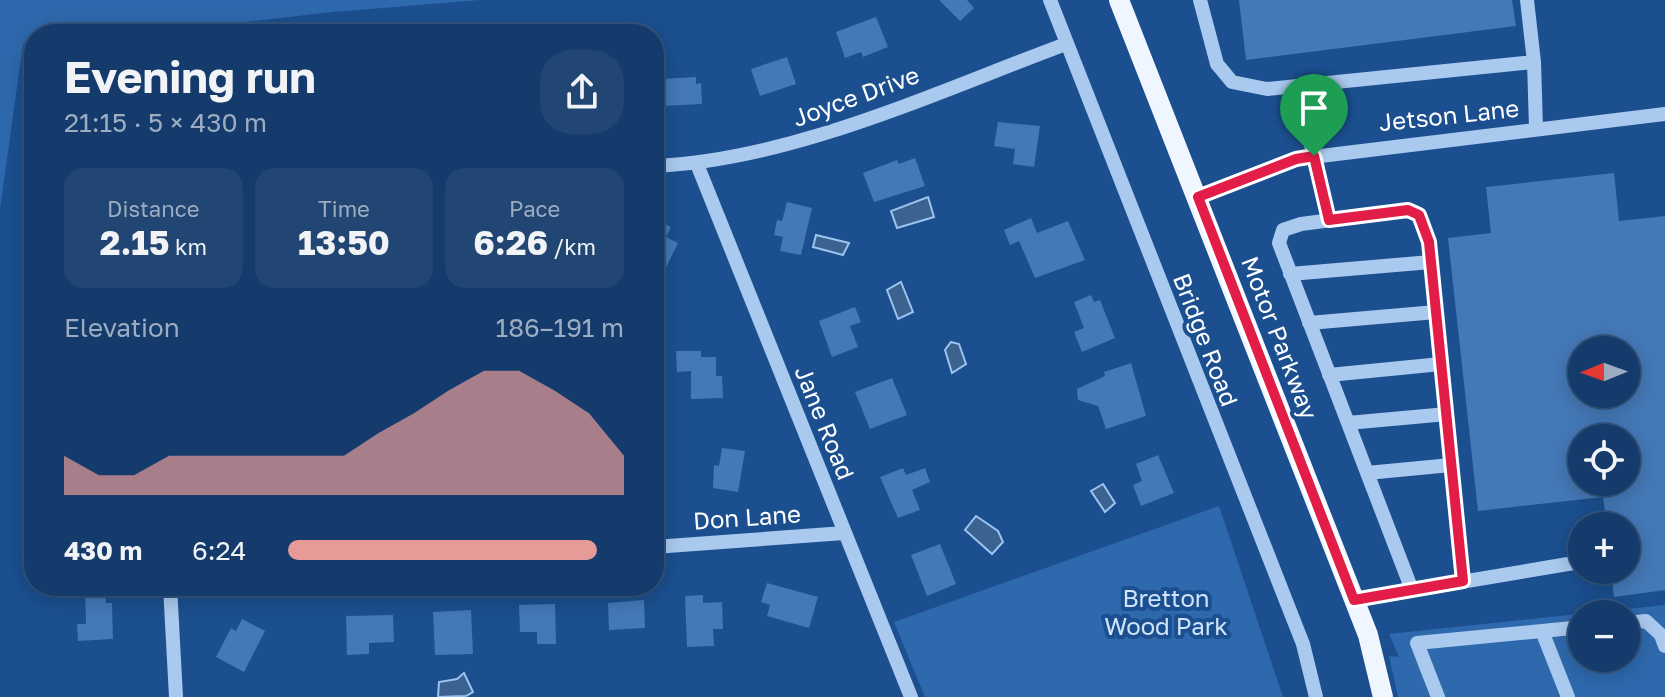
<!DOCTYPE html>
<html lang="en">
<head>
<meta charset="utf-8">
<style>
  body { margin:0; font-family:"Golos Text",sans-serif; background:#214673; color:#f1f3f6; height:100vh; display:flex; flex-direction:column; font-size:30px; white-space:nowrap }
  * { box-sizing:border-box; margin:0 }
  p { font-size:26px; color:#9dadc1 }
  .icon { flex:none; width:44px; height:44px; fill:none; stroke:currentColor; stroke-width:2; stroke-linecap:round; stroke-linejoin:round }
  .map { position:relative; flex:1; overflow:hidden }
  .side { position:absolute; left:24px; top:24px; width:640px; height:572px; display:flex; flex-direction:column; background:#143b6b; border-radius:32px; box-shadow:0 4px 20px #0003,0 0 0 2px #33557e }
  .side>* { flex:none }
  .needle { width:52px; rotate:269deg }
  .tools { position:absolute; left:1568px; top:336px; display:grid; gap:16px }
  .tools a { display:grid; place-items:center; width:72px; height:72px; border-radius:50%; background:#143b6b; box-shadow:0 4px 20px #0003,0 0 0 2px #33557e; font-size:40px }
  .pin { position:absolute; display:grid; place-items:center; width:68px; height:68px; color:#fff; margin:-82px -34px; border-radius:50% 50% 50% 0; rotate:-45deg; box-shadow:0 0 8px #0007 }
  .pin .icon { rotate:45deg }
  .round { display:grid; place-items:center; flex:none; width:84px; height:84px; border-radius:32px; background:#214673 }
  .head { display:flex; align-items:center; justify-content:space-between; height:136px; padding:0 40px }
  h1 { font-size:44px; font-weight:700; line-height:60px }
  .stats { display:grid; grid-template-columns:repeat(3,1fr); gap:12px; height:136px; padding:8px 40px }
  .stats div { display:grid; align-content:center; border-radius:20px; background:#214673; text-align:center }
  .stats b { font-size:34px; font-weight:700 }
  .stats small { font-size:22px; font-weight:400 }
  .stats p { font-size:22px }
  .chart { height:224px; padding:16px 40px }
  .chart p { display:flex; justify-content:space-between }
  .chart svg { width:100%; height:144px; margin-top:8px; fill:#e69b98; opacity:.7 }
  ul { padding:0 40px; list-style:none; font-size:26px }
  li { display:grid; grid-template-columns:128px 96px 1fr; align-items:center; height:60px }
  li i { height:20px; border-radius:10px; background:#e69b98 }
  .map>svg:first-child { display:block }
  .green { fill:#2e69ad; fill-rule:evenodd }
  .water { fill:#3c6290; stroke:#9cc4f0; stroke-width:2 }
  .building { fill:#4478b7; fill-rule:evenodd }
  .lines { fill:none; stroke-linecap:round; stroke-linejoin:round }
  .minor { stroke:#a9c9ee; stroke-width:14 }
  .major { stroke:#f0f6ff; stroke-width:20 }
  .route-casing { stroke:#fff; stroke-width:16 }
  .route { stroke:#e11d48; stroke-width:10 }
  .labels { text-anchor:middle; stroke-width:8; stroke-linejoin:round; paint-order:stroke }
  .street-label { font-size:24px; fill:#fff; stroke:#1b4f8f }
  .park-label { font-size:24px; fill:#cfe3fa; stroke:#1b4f8f }
</style>
</head>
<body>
<div class="map">
<svg width="1665" height="697" viewBox="0 0 1665 697">
  <rect width="100%" height="100%" fill="#1b4f8f"/>
  <path class="green" d="M0 0H480L333 12 138 34H34V42L23 44 0 209Z
    M1219 506 1283 697H925L894 622Z
    M1665 605V697H1398L1389 656 1399 657 1389 634ZM1582 614H1626V658H1582Z"/>
  <path class="water" d="M928 197 934 217 897 228 891 211Z
    M816 235 849 243 843 255 813 247Z
    M901 282 913 312 898 319 887 290Z
    M951 342 959 344 966 364 952 373 945 350Z
    M1103 484 1115 503 1105 512 1091 491Z
    M976 516 998 531 1003 542 992 554 965 530Z
    M464 673 473 692 466 696 438 697 439 682 457 679Z"/>
  <path class="building" d="M939 0H967L974 8 960 21Z
    M1239 0H1512L1516 26 1246 60Z
    M876 17 888 47 863 57 861 52 845 58 836 32Z
    M787 57 796 84 760 96 751 69Z
    M696 77V84L701 83 702 104 663 106 662 79Z
    M998 122 1040 126 1034 167 1013 164 1015 149 994 146Z
    M915 158 925 186 874 202 863 173 897 160 899 164Z
    M1614 173 1619 221 1665 216V590L1614 597 1611 570H1626V526H1607L1603 497 1478 511 1448 238 1491 233 1486 187ZM1582 350H1626V394H1582ZM1582 438H1626V482H1582Z
    M787 202 812 208 801 255 780 251 783 237 774 235 777 220 782 221Z
    M654 218 671 227 666 237 678 243 654 292Z
    M1031 218 1037 233 1068 221 1085 260 1035 278 1019 241 1010 245 1004 230Z
    M1091 295 1094 302 1100 300 1115 338 1082 352 1074 332 1084 328 1074 302Z
    M855 307 861 322 850 326 858 347 832 357 819 321Z
    M676 351H701V357H716V376H722L723 398 691 399V371L677 372Z
    M1131 363 1146 416 1106 429 1098 406 1078 400 1077 389 1105 376 1104 372Z
    M892 378 907 415 870 429 855 392Z
    M722 448 745 451 738 492 713 488 714 465 719 466Z
    M1158 455 1174 493 1141 506 1133 485 1142 481 1136 464Z
    M903 468 906 475 925 468 930 482 912 490 920 510 898 518 880 477Z
    M940 544 956 584 927 596 911 555Z
    M767 583 818 597 809 628 767 616 770 605 761 602Z
    M85 586H105L106 603H112L113 639 78 641 77 624H86Z
    M703 595V603L722 602 723 629H713L714 646 687 647 685 596Z
    M644 600 645 628 609 630 608 603Z
    M555 604 556 644H537V632H520L519 605Z
    M471 610 473 654 435 655 433 612Z
    M393 615 394 642 369 643V654L347 655 346 616Z
    M242 619 265 631 244 672 216 657 231 628 236 631Z"/>
  <g class="lines">
    <path class="minor" d="M1050 0 1303 644 1316 697
      M1200 0 1217 64 1232 82 1267 89 1534 62 1527 0
      M1534 62 1536 128
      M1297 86 1329 220
      M697 164 911 697
      M654 166C793 160 936 92 1066 44
      M1198 197 1296 159 1665 114
      M1290 274 1431 262
      M1309 323 1436 312
      M1329 375 1441 364
      M1348 423 1447 414
      M1367 473 1451 465
      M654 547 844 533
      M170 586 176 697
      M1412 590 1279 243 1283 230 1301 224 1408 210 1419 215 1429 242 1463 581
      M1354 600 1574 563
      M1626 623 1646 621 1661 635 1665 646
      M1542 631 1582 627
      M1438 697 1417 643 1542 631 1568 697"/>
    <path class="major" d="M1119 0 1368 635 1383 697"/>
  </g>
  <g class="lines">
    <g class="route-casing">
      <path id="route" d="M1314 156 1329 220 1408 210 1419 215 1429 242 1463 581 1354 600 1198 197 1296 159Z"/>
    </g>
    <use href="#route" class="route"/>
  </g>
  <g class="labels">
    <g class="street-label">
      <text transform="translate(856 97) rotate(-20)" y="8">Joyce Drive</text>
      <text transform="translate(1449 116) rotate(-6)" y="8">Jetson Lane</text>
      <text transform="translate(1279 338) rotate(69)" y="8">Motor Parkway</text>
      <text transform="translate(1205 340) rotate(69)" y="8">Bridge Road</text>
      <text transform="translate(824 423) rotate(68)" y="8">Jane Road</text>
      <text transform="translate(747 518) rotate(-4)" y="8">Don Lane</text>
    </g>
    <g class="park-label">
      <text x="1166" y="607">Bretton<tspan x="1166" dy="28">Wood Park</tspan></text>
    </g>
  </g>
</svg>
<div class="tools">
<a><svg class="needle" viewBox="-14 -14 28 28"><path d="M0-13l5 13h-10z" fill="#e53935"/><path d="M0 13l5-13h-10z" fill="#9dadc1"/></svg></a>
<a><svg class="icon" aria-label="locate" viewBox="0 0 24 24"><circle cx="12" cy="12" r="6"/><path d="M12 2v4M12 18v4M2 12h4M18 12h4"/></svg></a>
<a>+</a>
<a>−</a>
</div>
<div class="pin" style="left:1314px;top:156px;background:#1e9e55"><svg class="icon" aria-label="arrive" viewBox="0 0 24 24"><path d="M6 21V4h12l-3 4 3 4H6"/></svg></div>
<section class="side">
<div class="head"><div><h1>Evening run</h1><p>21:15 · 5 × 430 m</p></div><a class="round"><svg class="icon" aria-label="share" viewBox="0 0 24 24"><path d="M12 15V3M7 8l5-5 5 5M5 13v7h14v-7"/></svg></a></div>
<div class="stats">
<div><p>Distance</p><b>2.15<small> km</small></b></div>
<div><p>Time</p><b>13:50</b></div>
<div><p>Pace</p><b>6:26<small> /km</small></b></div>
</div>
<div class="chart"><p><span>Elevation</span>186–191 m</p>
<svg viewBox="0 0 160 44" preserveAspectRatio="none"><path d="M0 44V32L10 38L20 38L30 32L40 32L50 32L60 32L70 32L80 32L90 25L100 19L110 12L120 6L130 6L140 12L150 19L160 32V44z"/></svg>
</div>
<ul>
<li><b>430 m</b>6:24<i style="width:92%"></i></li>
</ul>
</section>
</div>
</body>
</html>
